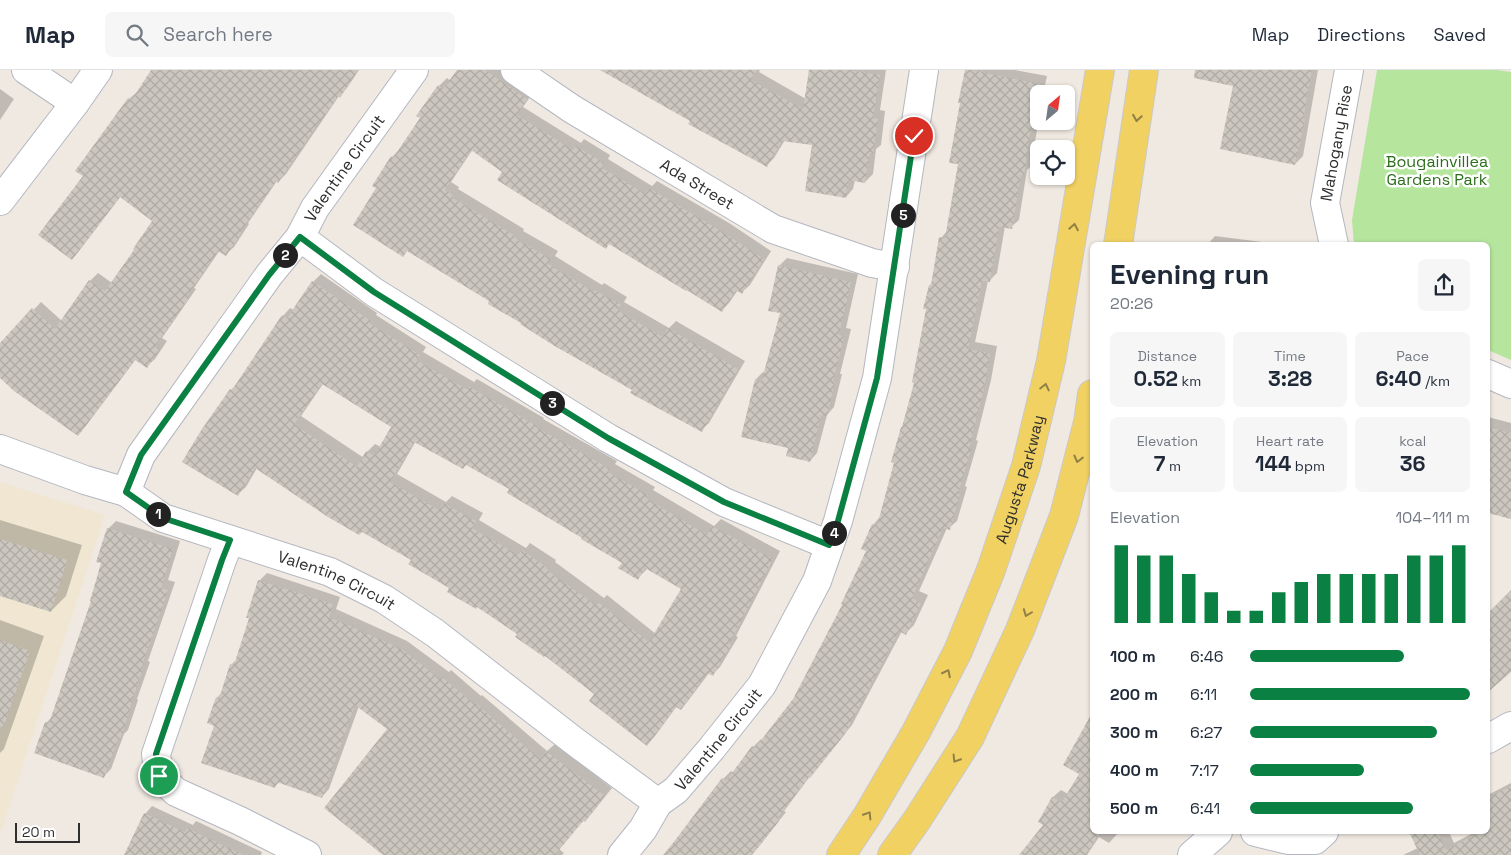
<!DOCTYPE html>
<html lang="en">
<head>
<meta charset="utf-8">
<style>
  body { margin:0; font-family:"Space Grotesk",sans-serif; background:#f6f6f7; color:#1f2937; height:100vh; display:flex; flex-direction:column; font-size:19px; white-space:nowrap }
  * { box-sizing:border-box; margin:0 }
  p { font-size:16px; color:#747a83 }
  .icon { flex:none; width:28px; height:28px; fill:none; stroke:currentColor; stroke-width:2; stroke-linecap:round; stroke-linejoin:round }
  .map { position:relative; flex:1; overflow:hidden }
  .sheet { position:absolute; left:1090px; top:172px; width:400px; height:592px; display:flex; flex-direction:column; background:#fff; border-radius:8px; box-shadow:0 1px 4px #0004 }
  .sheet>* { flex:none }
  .needle { width:32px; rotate:29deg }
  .tools { position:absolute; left:1030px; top:15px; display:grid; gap:10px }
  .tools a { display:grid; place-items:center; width:45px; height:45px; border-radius:8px; background:#fff; box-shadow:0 1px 4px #0004; font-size:25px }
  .scale { position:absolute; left:15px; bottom:12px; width:65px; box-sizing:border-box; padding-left:5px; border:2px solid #2e2e2e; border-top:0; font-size:14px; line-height:18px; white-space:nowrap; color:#2e2e2e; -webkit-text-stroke:4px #fff; paint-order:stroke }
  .pin { position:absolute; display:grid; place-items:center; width:42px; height:42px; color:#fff; margin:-21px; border:2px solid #fff; border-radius:50%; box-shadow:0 1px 5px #0007 }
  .km { position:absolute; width:25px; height:25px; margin:-12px; border-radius:50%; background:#222; color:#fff; font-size:14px; line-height:25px; text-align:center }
  .round { display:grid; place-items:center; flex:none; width:52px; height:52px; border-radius:8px; background:#f6f6f7 }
  .headline { display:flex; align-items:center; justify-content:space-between; height:85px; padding:0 20px }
  h1 { font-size:28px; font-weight:600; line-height:38px }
  .figures { display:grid; grid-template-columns:repeat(3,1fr); gap:8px; height:85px; padding:5px 20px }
  .figures div { display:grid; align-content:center; border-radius:8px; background:#f6f6f7; text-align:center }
  .figures b { font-size:21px; font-weight:600 }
  .figures small { font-size:14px; font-weight:400 }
  .figures p { font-size:14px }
  .chart { height:140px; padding:10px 20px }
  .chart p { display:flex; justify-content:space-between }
  .chart svg { width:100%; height:90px; margin-top:5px; stroke:#0b8043; stroke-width:6 }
  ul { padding:0 20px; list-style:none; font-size:16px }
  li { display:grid; grid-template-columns:80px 60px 1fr; align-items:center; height:38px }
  li i { height:12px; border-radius:6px; background:#0b8043 }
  header { display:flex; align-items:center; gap:30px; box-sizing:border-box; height:70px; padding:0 25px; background:#fff; border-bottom:1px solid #e0e1e3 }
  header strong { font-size:24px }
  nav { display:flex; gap:28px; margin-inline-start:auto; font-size:18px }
  .search { width:350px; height:45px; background:#f6f6f7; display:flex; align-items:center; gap:12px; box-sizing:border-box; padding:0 18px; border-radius:8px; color:#747a83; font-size:19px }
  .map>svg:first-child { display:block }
  .education { fill:#f0e6d1 }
  .grass { fill:#b6e59e }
  .shadow { fill:#0003; fill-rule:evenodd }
  .building { fill:url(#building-cross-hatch); fill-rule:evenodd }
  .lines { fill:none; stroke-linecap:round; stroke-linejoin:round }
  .minor-casing { stroke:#b4b7c1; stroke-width:30 }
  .major-casing { stroke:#c9c9c9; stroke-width:30 }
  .minor { stroke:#fff; stroke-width:28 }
  .major { stroke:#f2d163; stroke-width:28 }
  .oneway { stroke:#908048 }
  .route-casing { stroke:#fff; stroke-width:10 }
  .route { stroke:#0b8043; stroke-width:6 }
  .labels { text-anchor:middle; stroke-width:5; stroke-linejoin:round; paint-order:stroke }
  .street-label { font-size:16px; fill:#2e2e2e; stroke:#fff }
  .park-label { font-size:16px; fill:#2c6e1b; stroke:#fff }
</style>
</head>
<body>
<header>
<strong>Map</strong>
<div class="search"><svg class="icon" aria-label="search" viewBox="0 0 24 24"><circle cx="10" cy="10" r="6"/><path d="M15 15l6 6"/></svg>Search here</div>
<nav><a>Map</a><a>Directions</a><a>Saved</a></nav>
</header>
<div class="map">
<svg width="1511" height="785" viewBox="0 0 1511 785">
  <defs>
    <pattern id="building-cross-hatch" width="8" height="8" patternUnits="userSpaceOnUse" patternTransform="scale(1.25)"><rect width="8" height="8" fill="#cbc7bf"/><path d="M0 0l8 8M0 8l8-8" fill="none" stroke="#afaba4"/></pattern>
  </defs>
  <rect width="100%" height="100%" fill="#efe9e1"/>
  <path class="education" d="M0 412 105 445 1 761H0Z"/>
  <path class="grass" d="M1377 0H1497L1511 2V290L1488 280V175H1354L1352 150Z"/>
  <path class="shadow" d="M153 0H359L347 18 339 26 286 104 278 112 277 111 248 153 249 154 234 177 226 184 220 180 194 218 196 219 162 268 167 271 155 289 147 296 136 289 85 357 78 365 0 307V275L41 232 62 251 90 211 98 203 112 213 154 151 121 126 79 181 71 189 84 106 76 100 129 29 137 22H138Z
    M458 0H504L534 21 523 37 581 73 584 69 610 85 608 89 652 116 657 111 729 153 771 181 750 215 742 222 738 220 729 233 721 241 610 173 606 177 473 79 451 112 459 117 458 119 524 159 523 161 558 181 555 186 602 215 604 213 627 227 624 232 669 258 676 251 745 291 709 353 701 360 523 253 491 230 408 180 403 186 377 118 392 87 400 79 421 48 439 16 447 8 451 11Z
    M603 0H760L759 2 806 29 810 0H886L880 40 885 41 881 75 876 79 873 104 865 112 855 110 853 119 846 127 814 74 785 70 774 88 766 96 692 50Z
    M966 0H1015L1047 6 1043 24H1039V46L1036 60H1037L1031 96 1027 100 1019 150 1011 157 1005 156 997 203 989 211H988L975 272 997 276 991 310 976 370 978 371 965 416 967 417 957 451 949 458H947L919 521 928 525 914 555 906 563 902 561 852 655 811 705 784 741 786 742 752 785H663L681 764 723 709 731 701 734 703 753 677 761 669 762 670 794 630 844 534 868 481 873 455 880 447 915 312 930 215 933 212 941 168 948 160 959 93Z
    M1228 0H1318L1303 86 1295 94 1235 15Z
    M0 19 14 29 0 50Z
    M1215 166 1286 175H1207Z
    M787 188 858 204 846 258 851 259 840 304H842L834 337 827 345 817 383 810 391 789 377 742 366 756 309 763 302 765 303 781 242 779 196Z
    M321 204 377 243 376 245 426 277 423 282 474 312 477 309 544 348 543 349 617 391 615 394 655 417 653 420 714 456 721 449 780 481 736 566 738 567 720 597 712 605 709 603 688 631 681 639 677 636 655 666 647 674 596 624 519 564 412 489 257 398 246 417 238 424 231 320 237 314 283 246 290 238 294 240 313 212ZM323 314 393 357 381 377 375 374 367 382 364 388 301 346ZM416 371 467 394 510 419 583 468 623 492 638 508 648 498 683 519 656 564 607 525 604 528 555 492 556 490 530 473 526 478 479 450 483 443 452 426 446 432 397 404Z
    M1488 347 1511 353V447L1488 441Z
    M0 450 82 475 66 526 51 541 0 525Z
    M116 451 180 471 168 510 175 512 148 591 150 592 137 629 138 630 128 660 124 664 111 699 103 707 46 653 52 647 92 530 103 492 108 459Z
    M267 503 340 527 336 539 407 571 449 602 451 600 481 626 482 625 547 681 555 674 612 718 592 743 585 750H584L559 779 564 783 562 785H385L389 659 359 636 329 719 322 727 280 712 275 716 215 655 217 628 222 622 232 594 237 589 251 548 259 511Z
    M1511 522V601L1488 620V545Z
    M0 550 44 566 4 679 0 683Z
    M1092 649V762H1119L1109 773 1099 767 1087 785H1021L1045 755 1040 751 1053 727 1061 720 1068 724 1081 703 1087 655Z
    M1511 713V785H1403L1418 778 1423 762H1449L1454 773 1475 762H1488V725Z
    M152 736 193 755 196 751 262 782 261 785H125L145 744Z"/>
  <path class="building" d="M151 0H358L340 28 338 26 320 52H319L278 113 276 111 241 161 242 162 226 186 218 181 187 226 189 228 155 276 160 279 147 298 135 290 78 366 14 321 0 308V273L32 238 55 259 89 210 105 221 134 180 133 179 152 151 120 127 72 190 38 165 83 106 75 101 128 28 131 31Z
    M457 0H485L527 29 517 45 573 80 576 76 604 93 601 97 645 124 649 118 721 161 764 189 742 224 736 220 722 242 687 220 686 221 609 174 606 179 497 110 502 102 471 80 445 120 453 125 451 127 517 167 516 169 551 189 548 194 594 222 595 220 621 235 617 240 663 267 668 258 738 299 702 362 630 323 632 320 553 275 520 254 521 253 488 234 489 231 407 181 403 187 353 155 376 118 372 116 391 86 393 88 420 48 416 46 438 15 443 19Z
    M600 0H757L751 10 803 39 809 0H849L880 5 873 48 878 49 873 84 870 83 865 113 849 110 846 128 805 121 812 75 782 71 767 97 688 54 690 51Z
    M965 0H971L1040 14 1029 68H1030L1024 105H1021L1012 159 999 157 990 212 982 211 968 279 990 283 984 318 969 378 971 379 958 424H960L950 460 943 458 912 528 921 533 906 565 899 561 845 664 810 708 809 707 777 749 779 751 758 778H757L751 785H664L722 708 726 711 752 676 755 678 793 629 842 535 841 534 866 481 861 479 872 454 877 456 894 393 891 392 901 357H902L914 313 912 312 926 239H923L929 215H931L939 167 945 168 958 94 949 93 960 33H958Z
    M1195 0H1312L1303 49H1305L1295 95 1220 79 1233 16 1194 8Z
    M778 195 851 212 839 265 844 267 833 312H835L827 346 821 345 810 392 786 386 788 378 741 367 755 309 761 313 780 243 768 241Z
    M312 211 371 251 369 253 420 285 416 290 466 319 468 316 537 356 536 357 610 399 608 402 648 425 646 428 707 465 712 456 773 489 729 574 731 575 713 606 707 603 681 640 676 637 647 676 589 631 594 624 545 586 544 587 515 567 517 564 477 537 476 539 447 522 449 518 408 494 411 490 362 462 359 465 328 447 255 398 238 426 182 392 202 359 230 319 232 320 282 245 287 248ZM322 314 391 357 374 386 366 381 357 397 294 354ZM414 372 463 399 466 395 509 419 507 423 582 468 581 469 622 493 618 498 638 510 645 498 681 519 649 572 598 532 596 535 548 501 549 499 522 480 518 485 472 458 476 451 443 433 439 440 390 412Z
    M1488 357 1511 363V449L1488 443Z
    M107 458 173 479 161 518 168 520 141 598 143 599 130 637H131L120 670 118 669 104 708 34 683 45 652 49 653 91 531H90L101 493 96 492Z
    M0 469 67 490 51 542 0 526Z
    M258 510 333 534 329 547 400 578 440 609 442 607 473 633 474 632 540 689 546 681 605 726 585 752 583 751 555 785H383L324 738 387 659 355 635 322 728 277 712 275 718 201 693 214 656 207 653 216 627 219 629 230 594 234 595 249 548H246Z
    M1511 520V602L1488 622V543Z
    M0 570 30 581 3 658 0 657Z
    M1092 643V762H1100L1086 785H1019L1043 755 1038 752 1052 727 1062 732 1079 704 1063 695Z
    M1511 716V785H1420L1409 762H1438L1446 780 1480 762H1488V728Z
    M144 743 185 762 187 758 243 785H124Z"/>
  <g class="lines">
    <g class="minor-casing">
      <g id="minor">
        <path d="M26 0 75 33"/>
        <path id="s1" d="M515 0 572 39 773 159 872 193 895 197"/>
        <path d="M0 131 75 33 98 0"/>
        <path d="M300 167 374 222 608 368 724 432 829 475"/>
        <path id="s2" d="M1334 175 1325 133 1349 0"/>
        <path d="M1488 304 1511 314"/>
        <path id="s3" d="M0 379 85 410 126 422 141 385 269 205 300 167 315 138 414 0"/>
        <path id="s4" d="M126 422 163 448 330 502 384 529 435 563 574 671 658 733 676 720 712 678 762 615 817 511 838 451 877 308 924 0"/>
        <path d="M230 470 222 490 156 684 159 706 176 722 240 751 307 785"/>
        <path d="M1488 669 1511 656"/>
        <path d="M1255 762 1288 770H1315L1324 762"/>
        <path d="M622 785 643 759 658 733"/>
        <path d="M1192 785 1218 762"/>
      </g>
    </g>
    <g class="major-casing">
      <g id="major">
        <path d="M1118 175 1144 0"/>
        <path id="s5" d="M841 785 867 746 916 662 958 581 991 500 1026 396 1051 291 1100 0"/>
        <path d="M892 785 917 750 970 667 1020 560 1064 446 1088 352 1092 324"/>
      </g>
    </g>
    <use href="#minor" class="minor"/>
    <use href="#major" class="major"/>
  </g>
  <defs><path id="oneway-chevron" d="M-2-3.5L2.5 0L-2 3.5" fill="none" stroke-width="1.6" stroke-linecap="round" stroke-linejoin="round" transform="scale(1.25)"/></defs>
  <g class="oneway">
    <use href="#oneway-chevron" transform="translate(1137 48) rotate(99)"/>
    <use href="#oneway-chevron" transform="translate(1074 157) rotate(-80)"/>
    <use href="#oneway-chevron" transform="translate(1045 317) rotate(-77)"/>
    <use href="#oneway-chevron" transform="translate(1078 389) rotate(104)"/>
    <use href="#oneway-chevron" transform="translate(1027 543) rotate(111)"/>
    <use href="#oneway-chevron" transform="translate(947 603) rotate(-63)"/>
    <use href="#oneway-chevron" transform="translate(956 689) rotate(122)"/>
    <use href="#oneway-chevron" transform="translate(868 745) rotate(-58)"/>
  </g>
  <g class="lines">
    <g class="route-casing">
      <path id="route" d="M159 706 156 684 222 490 230 470 163 448 126 422 141 385 269 205 300 167 374 222 608 368 724 432 829 475 838 451 877 308 914 66"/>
    </g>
    <use href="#route" class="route"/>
  </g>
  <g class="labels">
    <g class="street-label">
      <text dy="6" stroke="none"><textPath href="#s2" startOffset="104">Mahogany Rise</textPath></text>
      <text dy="6" stroke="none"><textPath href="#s3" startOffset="525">Valentine Circuit</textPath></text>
      <text dy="6" stroke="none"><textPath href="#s1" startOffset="215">Ada Street</textPath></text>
      <text dy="6" stroke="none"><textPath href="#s5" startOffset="418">Augusta Parkway</textPath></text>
      <text dy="6" stroke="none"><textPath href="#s4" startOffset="230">Valentine Circuit</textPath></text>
      <text dy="6" stroke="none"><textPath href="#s4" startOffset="711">Valentine Circuit</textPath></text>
    </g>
    <g class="park-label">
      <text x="1437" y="97">Bougainvillea<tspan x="1437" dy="18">Gardens Park</tspan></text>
    </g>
  </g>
</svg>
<div class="tools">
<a><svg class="needle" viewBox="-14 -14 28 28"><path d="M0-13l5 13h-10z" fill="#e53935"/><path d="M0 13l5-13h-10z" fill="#747a83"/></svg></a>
<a><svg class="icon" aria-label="locate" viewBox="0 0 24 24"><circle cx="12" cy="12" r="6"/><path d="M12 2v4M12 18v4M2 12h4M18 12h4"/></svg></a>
</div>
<div class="scale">20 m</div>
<div class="pin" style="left:159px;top:706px;background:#1e9e55"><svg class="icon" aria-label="arrive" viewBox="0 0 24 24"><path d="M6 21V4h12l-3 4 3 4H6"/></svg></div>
<div class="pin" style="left:914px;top:66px;background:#d93025"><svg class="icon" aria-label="check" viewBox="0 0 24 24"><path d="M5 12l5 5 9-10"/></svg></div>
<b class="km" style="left:158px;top:444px">1</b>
<b class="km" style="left:285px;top:185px">2</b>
<b class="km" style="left:552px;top:333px">3</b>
<b class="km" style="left:834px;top:463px">4</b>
<b class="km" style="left:903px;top:145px">5</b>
<section class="sheet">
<div class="headline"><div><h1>Evening run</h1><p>20:26</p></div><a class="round"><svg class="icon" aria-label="share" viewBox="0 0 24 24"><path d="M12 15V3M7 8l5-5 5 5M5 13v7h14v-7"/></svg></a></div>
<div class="figures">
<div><p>Distance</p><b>0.52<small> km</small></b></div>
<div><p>Time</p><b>3:28</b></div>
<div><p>Pace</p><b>6:40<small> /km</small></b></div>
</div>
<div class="figures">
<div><p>Elevation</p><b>7<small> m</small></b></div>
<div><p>Heart rate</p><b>144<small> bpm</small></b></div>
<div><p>kcal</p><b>36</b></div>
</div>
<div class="chart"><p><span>Elevation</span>104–111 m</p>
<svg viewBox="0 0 160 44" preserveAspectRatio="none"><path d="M5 44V6M15 44V11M25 44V11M35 44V20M45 44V29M55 44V38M65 44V38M75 44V29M85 44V24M95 44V20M105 44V20M115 44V20M125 44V20M135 44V11M145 44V11M155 44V6"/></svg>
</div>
<ul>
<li><b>100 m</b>6:46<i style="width:70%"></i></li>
<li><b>200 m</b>6:11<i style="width:100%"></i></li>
<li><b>300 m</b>6:27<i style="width:85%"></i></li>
<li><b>400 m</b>7:17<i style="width:52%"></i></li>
<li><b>500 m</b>6:41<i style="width:74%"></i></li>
</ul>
</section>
</div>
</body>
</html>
